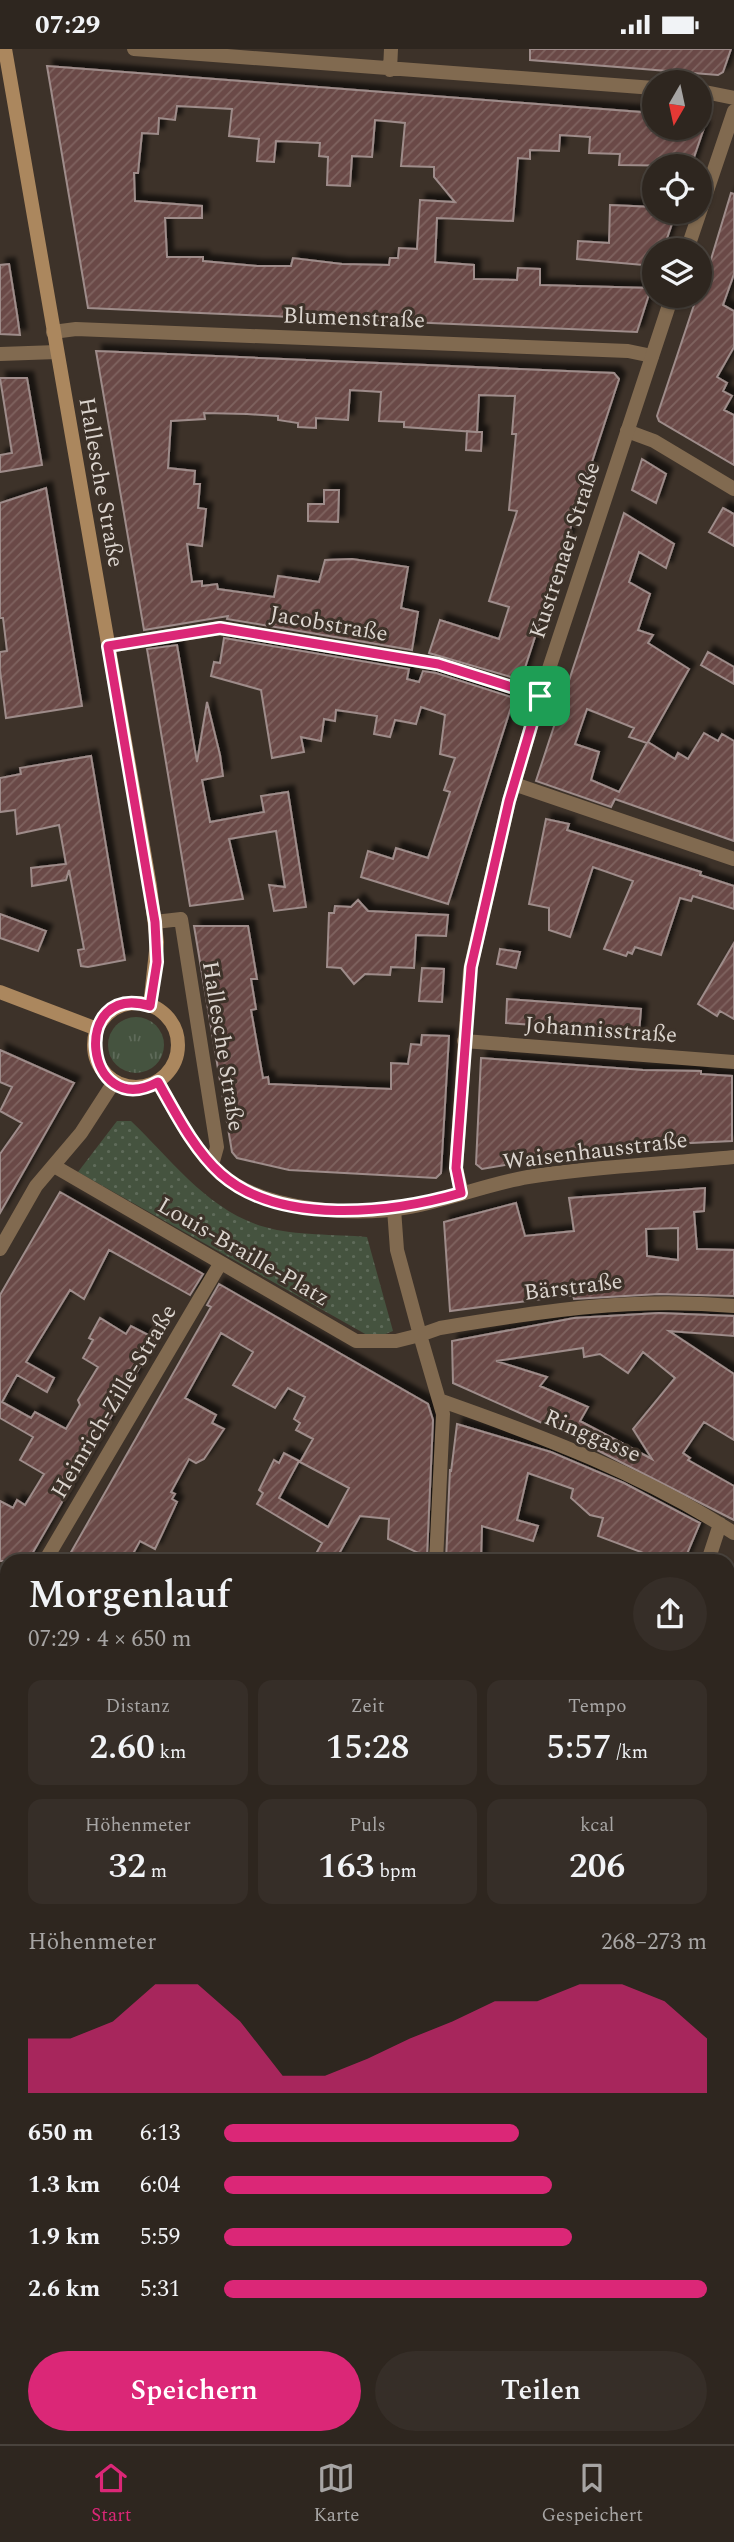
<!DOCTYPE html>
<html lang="de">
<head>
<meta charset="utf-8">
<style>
  body { margin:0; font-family:Spectral,serif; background:#362e28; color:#f1f3f6; height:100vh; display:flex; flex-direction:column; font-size:26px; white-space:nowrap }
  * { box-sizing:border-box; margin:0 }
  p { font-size:23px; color:#a7a5a4 }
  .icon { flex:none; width:38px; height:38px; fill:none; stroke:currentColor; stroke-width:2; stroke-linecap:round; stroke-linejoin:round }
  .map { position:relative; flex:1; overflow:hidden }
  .drawer { position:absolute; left:0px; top:1505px; width:735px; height:891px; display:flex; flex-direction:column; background:#2e261f; border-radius:21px 21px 0 0; box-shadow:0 2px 5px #0004,0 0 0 2px #49433d }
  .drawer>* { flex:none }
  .needle { width:46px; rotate:189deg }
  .controls { position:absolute; left:642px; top:21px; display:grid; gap:14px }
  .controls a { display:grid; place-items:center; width:70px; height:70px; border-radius:50%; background:#2e261f; box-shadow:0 2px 5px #0004,0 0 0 2px #49433d; font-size:35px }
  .pin { position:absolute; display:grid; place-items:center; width:60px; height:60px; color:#fff; margin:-30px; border-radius:14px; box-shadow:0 4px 10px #0006 }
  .round { display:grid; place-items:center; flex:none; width:74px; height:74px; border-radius:37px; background:#362e28 }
  .headline { display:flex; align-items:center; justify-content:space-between; height:119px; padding:0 28px }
  h1 { font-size:38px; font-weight:600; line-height:52px }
  .figures { display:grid; grid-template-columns:repeat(3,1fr); gap:10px; height:119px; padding:7px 28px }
  .figures div { display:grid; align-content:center; border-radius:14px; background:#362e28; text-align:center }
  .figures b { font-size:35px; font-weight:600 }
  .figures small { font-size:19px; font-weight:400 }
  .figures p { font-size:19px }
  .chart { height:196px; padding:14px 28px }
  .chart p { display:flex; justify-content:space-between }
  .chart svg { width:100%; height:126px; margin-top:7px; fill:#db2777; opacity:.7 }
  .button { display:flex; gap:14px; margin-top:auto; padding:14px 28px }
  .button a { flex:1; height:80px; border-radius:42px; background:#db2777; color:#fff; font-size:28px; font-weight:600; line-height:80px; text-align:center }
  .button a+a { background:#362e28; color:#f1f3f6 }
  ul { padding:0 28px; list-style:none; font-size:23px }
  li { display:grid; grid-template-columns:112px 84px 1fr; align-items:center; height:52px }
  li i { height:18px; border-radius:9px; background:#db2777 }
  .status { display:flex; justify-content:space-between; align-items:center; height:49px; padding:0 35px; background:#2e261f; direction:ltr }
  .status svg { height:19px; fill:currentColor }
  .dock { display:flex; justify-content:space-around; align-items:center; height:98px; border-top:2px solid #49433d; background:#2e261f; font-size:19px; color:#a7a5a4 }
  .dock a { display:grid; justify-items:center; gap:4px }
  .dock .active { color:#db2777 }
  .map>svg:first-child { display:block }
  .grass { fill:url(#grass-tufts) }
  .park { fill:url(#park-dots) }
  .building { fill:url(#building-hatch); stroke:#9e8c8a; stroke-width:2; fill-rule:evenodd; filter:url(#shadow) }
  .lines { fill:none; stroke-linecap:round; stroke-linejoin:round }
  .minor { stroke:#816a50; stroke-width:14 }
  .tertiary { stroke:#816a50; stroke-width:14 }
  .secondary { stroke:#ab875e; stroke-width:14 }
  .route-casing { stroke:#fff; stroke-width:14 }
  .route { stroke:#db2777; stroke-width:9 }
  .labels { text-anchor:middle; stroke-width:6; stroke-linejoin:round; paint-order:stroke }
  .street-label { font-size:23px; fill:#dbd4ce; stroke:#3d3229 }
</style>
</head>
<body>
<div class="status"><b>07:29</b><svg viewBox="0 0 49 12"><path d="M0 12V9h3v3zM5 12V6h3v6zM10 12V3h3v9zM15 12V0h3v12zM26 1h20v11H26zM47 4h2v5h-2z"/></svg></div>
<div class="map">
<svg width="734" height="2395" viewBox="0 0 734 2395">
  <defs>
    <pattern id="grass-tufts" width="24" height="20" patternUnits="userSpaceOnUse" patternTransform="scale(1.75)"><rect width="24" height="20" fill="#45533f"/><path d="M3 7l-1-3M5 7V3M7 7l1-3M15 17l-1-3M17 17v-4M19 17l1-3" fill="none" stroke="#5f6b5a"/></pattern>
    <pattern id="park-dots" width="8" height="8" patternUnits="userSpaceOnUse" patternTransform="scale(1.75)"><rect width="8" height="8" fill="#45533f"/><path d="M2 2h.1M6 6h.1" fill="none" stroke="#5f6b5a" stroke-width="1.8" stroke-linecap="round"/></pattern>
    <pattern id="building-hatch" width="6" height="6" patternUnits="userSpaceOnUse" patternTransform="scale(1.75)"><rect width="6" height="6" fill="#6a4a47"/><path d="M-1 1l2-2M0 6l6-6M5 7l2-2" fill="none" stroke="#7f6360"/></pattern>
    <filter id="shadow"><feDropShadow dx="6" dy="-6" stdDeviation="2" flood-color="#0009"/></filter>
  </defs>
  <rect width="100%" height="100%" fill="#3d3229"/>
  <path class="grass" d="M108 996a28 28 0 1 1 56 0a28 28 0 1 1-56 0Z"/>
  <path class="park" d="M117 1072H131C172 1111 208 1162 265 1178 296 1187 335 1185 367 1188L393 1282 383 1286H367L78 1123Z"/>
  <path class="building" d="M530 0H731L723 23 718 26 530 11Z
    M47 17 654 64V79H704L691 117 619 116 620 105 589 104 590 88 560 86 559 102 530 101V110L518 109 513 172 437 169 435 213 474 216V230L517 231 518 219 540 220V236L651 239 637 283 88 259ZM177 57 232 60 229 87 259 90 257 112 274 113 276 92 320 94 319 107 328 108 327 136 350 137 352 107 372 108 375 71 405 74 401 117 434 118V128L455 153 420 151 417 200 399 199 398 209H390L389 216 342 215 293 209 291 217H257L203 212V208H167L165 169H202V157L135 152 134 124H138L142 84 158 85 159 69 175 71Z
    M731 144 734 145V225L723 256 734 262V298L717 328 727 334 723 342 732 347 724 361 734 366V416L659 372 657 367 697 247H700Z
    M610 156 654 158V163H676L663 201H654V217L577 210 578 192 609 194Z
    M9 215 17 265 20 286 0 285V216Z
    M96 302 614 324 619 330 521 631 429 604 440 571 499 590 509 558 489 552 517 462 509 461 516 385H512L515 347 479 346 477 383H482L481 402 466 401 467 382 476 383 404 378V373L379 372 381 343 350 341 348 371 316 369V379L298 378V374L278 371V367L247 365 204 364 205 370 171 372 168 419 195 422 194 435H200L198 459 206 460 202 497 187 495 192 533 202 532V537L217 535 218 540 274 548 278 527 319 533 325 511 352 510 408 518 401 559 418 563 412 601 227 570 228 567 144 581Z
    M0 329H27L42 416 0 423V406L12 404Z
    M642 410 666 425 656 454 632 441Z
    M46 439 82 657 6 669 0 621V603L7 602 3 569H0V454Z
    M324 441H339L338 473 308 472V455H324Z
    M723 459 734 465V497L709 483Z
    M624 464 674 495 666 519 639 503 629 533 650 545 638 581 653 586 648 594 689 620 648 693 675 710 678 704 688 710 704 684 718 692 722 685 734 692V792L615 750 611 758 536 732ZM587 660 634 679 629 688 647 694 619 743 591 731 599 703 575 695Z
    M224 589 409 620 407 630 419 633 423 622 436 624 514 649 448 855 361 828 368 802 393 810 396 799 428 809 450 743 444 741 455 709 440 705 445 666 421 658 416 675 395 671 390 688 374 685 377 667 336 661 335 672 324 670 321 692 301 688 304 703 272 709 261 641 211 627 214 613 220 614Z
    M177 596 197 713 207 653 220 706 223 727 202 731 210 773 264 763 261 747 288 743 306 858 274 862 269 836 285 838 276 782 229 790 243 850 190 857 147 600Z
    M708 603 734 618V635L701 616Z
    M91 707 125 911 88 918 81 917 78 901 84 900 69 821 66 831 32 837 31 819 66 815 59 776 17 785 15 761 0 763V729L21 725 20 719Z
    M546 770 569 775 567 781 701 823 700 826 734 837V860L693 847 691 852 680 849 661 906 635 898 632 905 628 903 626 907 604 900 633 832 593 818 570 888 549 881V859L529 855Z
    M358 851 368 862 448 866 446 887 416 886 414 919 391 918 390 926 365 925 354 935 341 919 327 918 329 864H334L335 857 351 858Z
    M0 865 46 882 38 902 0 889Z
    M194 877H248L257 930H251L256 960 251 961 263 1029 268 1028 269 1035 391 1040V1014L408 1015 411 995 421 996 422 986 449 987 441 1124 436 1129 289 1121 237 1109 232 1103Z
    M734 894V970L720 962 717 967 698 955Z
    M500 900 520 903 516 919 497 915Z
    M422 919 444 920 442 953 419 952Z
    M507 950 641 960 639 984 615 982 607 989H600L591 980 506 974Z
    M0 1001 74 1034 0 1164V1105L22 1074 0 1062 12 1038 0 1033Z
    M481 1009 643 1021 701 1022V1025L732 1027V1092L587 1099 588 1102 482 1120 476 1115Z
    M705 1139 704 1162 694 1163 697 1200 734 1201V1247L659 1245 574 1250 573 1246 450 1262 444 1173 516 1154 525 1187 574 1182 569 1149ZM678 1179V1211L647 1207 646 1180Z
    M60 1143 203 1225 190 1246 109 1201 84 1250 70 1241 26 1313 54 1329 47 1343 17 1326 2 1353 31 1369 35 1363 66 1380 80 1356 78 1351 98 1318 83 1309 93 1291 89 1289 100 1269 126 1285 131 1277 156 1290 28 1512H0V1452L13 1459 17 1451 25 1456 44 1425 20 1411 33 1388 0 1369V1246Z
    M219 1235 428 1355 433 1371 427 1508 388 1490 389 1470 360 1467 335 1512H312L322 1494 257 1455 263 1444 259 1441 274 1411 279 1414 284 1404 299 1412 279 1449 328 1478 349 1439 300 1413 313 1390 296 1381 300 1374 294 1370 305 1348 288 1339 275 1359 233 1336 253 1303 221 1284 185 1349 216 1366 212 1374 224 1380 204 1410 196 1414 189 1410 171 1443 175 1445 172 1450 177 1453 155 1500 140 1492 129 1512H106L95 1506 91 1512H66L211 1258 207 1256Z
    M659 1264 734 1267V1287L669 1282 734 1325V1391L704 1373 683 1404 690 1409 688 1411 734 1437V1471L597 1401 598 1399 453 1334 452 1292 574 1269ZM583 1299 584 1308 600 1305 628 1324 643 1303 675 1329 633 1380 652 1410 580 1372 588 1358 540 1337 547 1328 496 1312Z
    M457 1375 551 1403 624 1434 694 1471 700 1474 684 1512H656L657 1509 598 1487 603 1469 590 1466 571 1449 573 1440 528 1424 517 1471 538 1477 533 1492 482 1477 481 1512H446L450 1420 451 1423Z"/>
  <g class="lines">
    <path class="minor" d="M134 0 654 39
      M390 21 391 0
      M700 42 734 49
      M53 283 76 280 628 302 652 307
      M0 305 57 303
      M627 382 654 392 734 440
      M108 597 220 579 438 615 540 647
      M514 735 734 810
      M155 873 181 870 217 1098 212 1116
      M464 992 734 1013
      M54 1117 356 1292H396L420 1286 397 1201 394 1160
      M0 1200 36 1137 81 1084 114 1033
      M442 1352C544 1388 642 1425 734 1484
      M45 1512 220 1215
      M436 1512 443 1365 420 1286 440 1279C542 1262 630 1248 734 1257
      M708 1512 720 1475
      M0 1589 7 1577
      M728 1591 734 1594
      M728 1757 734 1752
      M0 1849 7 1887
      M728 1980H734
      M0 2115 7 2111
      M728 2274 734 2269
      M0 2370 7 2360
      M550 2389V2395
      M231 2394 384 2389
      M31 2395 33 2389
      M61 2395V2389"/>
    <path class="tertiary" d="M687 201 734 62
      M158 1033C175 1063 194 1101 221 1125 263 1162 355 1168 409 1158 449 1151 487 1135 528 1128 596 1117 665 1115 734 1108
      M462 1144 456 1119 470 921 509 752 540 647 672 247"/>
    <path class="secondary" d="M5 0 150 837 157 893 150 957
      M0 943 97 980
      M94 996a42 42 0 1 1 84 0a42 42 0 1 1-84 0Z"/>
  </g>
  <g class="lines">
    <g class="route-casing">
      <path id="route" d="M220 579 438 615 540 647 509 752 471 918 456 1119 461 1144C392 1164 280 1177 221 1125 194 1101 175 1063 158 1033 84 1073 69 932 150 957L157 913 155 873 108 597Z"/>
    </g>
    <use href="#route" class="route"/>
  </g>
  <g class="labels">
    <g class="street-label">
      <text transform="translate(354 268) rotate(2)" y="8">Blumenstraße</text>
      <text transform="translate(102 433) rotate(80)" y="8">Hallesche Straße</text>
      <text transform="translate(564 501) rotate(-72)" y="8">Kustrenaer Straße</text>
      <text transform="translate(329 574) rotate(10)" y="8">Jacobstraße</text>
      <text transform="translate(601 980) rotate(4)" y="8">Johannisstraße</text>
      <text transform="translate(224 997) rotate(81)" y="8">Hallesche Straße</text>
      <text transform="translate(595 1101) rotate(-7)" y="8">Waisenhausstraße</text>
      <text transform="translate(244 1202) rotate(30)" y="8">Louis-Braille-Platz</text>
      <text transform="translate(573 1237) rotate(-7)" y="8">Bärstraße</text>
      <text transform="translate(113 1352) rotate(-59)" y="8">Heinrich-Zille-Straße</text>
      <text transform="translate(593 1386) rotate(23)" y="8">Ringgasse</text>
    </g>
  </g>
</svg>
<div class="controls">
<a><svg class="needle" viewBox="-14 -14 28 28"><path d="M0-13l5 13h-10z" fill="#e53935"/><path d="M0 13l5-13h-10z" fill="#a7a5a4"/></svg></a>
<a><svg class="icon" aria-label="locate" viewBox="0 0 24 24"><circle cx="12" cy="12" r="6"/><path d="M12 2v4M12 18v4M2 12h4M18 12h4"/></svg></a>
<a><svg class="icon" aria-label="layers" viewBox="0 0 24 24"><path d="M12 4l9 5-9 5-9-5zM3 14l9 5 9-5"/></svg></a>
</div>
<div class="pin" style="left:540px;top:647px;background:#1e9e55"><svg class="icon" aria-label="arrive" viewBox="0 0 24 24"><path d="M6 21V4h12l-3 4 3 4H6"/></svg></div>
<section class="drawer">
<div class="headline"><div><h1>Morgenlauf</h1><p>07:29 · 4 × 650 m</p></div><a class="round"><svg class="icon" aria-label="share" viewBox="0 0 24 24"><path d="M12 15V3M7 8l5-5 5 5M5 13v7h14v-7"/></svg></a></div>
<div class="figures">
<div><p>Distanz</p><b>2.60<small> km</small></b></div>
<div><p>Zeit</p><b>15:28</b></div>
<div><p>Tempo</p><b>5:57<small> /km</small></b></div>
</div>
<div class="figures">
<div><p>Höhenmeter</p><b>32<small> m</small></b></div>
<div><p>Puls</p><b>163<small> bpm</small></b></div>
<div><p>kcal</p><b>206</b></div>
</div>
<div class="chart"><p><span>Höhenmeter</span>268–273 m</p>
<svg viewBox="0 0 160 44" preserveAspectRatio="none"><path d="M0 44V25L10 25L20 19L30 6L40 6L50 19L60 38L70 38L80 32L90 25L100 19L110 12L120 12L130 6L140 6L150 12L160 25V44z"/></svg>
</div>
<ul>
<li><b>650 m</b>6:13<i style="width:61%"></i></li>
<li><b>1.3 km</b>6:04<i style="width:68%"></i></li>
<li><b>1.9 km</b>5:59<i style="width:72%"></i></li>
<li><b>2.6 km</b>5:31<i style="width:100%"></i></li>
</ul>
<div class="button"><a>Speichern</a><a>Teilen</a></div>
</section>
</div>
<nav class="dock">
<a class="active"><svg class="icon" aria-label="home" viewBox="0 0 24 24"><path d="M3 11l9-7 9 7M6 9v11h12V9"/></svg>Start</a>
<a><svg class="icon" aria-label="map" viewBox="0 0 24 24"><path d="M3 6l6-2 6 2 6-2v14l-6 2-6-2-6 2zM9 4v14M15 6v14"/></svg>Karte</a>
<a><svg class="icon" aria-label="saved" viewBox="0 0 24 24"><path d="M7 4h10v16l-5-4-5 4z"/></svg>Gespeichert</a>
</nav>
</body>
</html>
